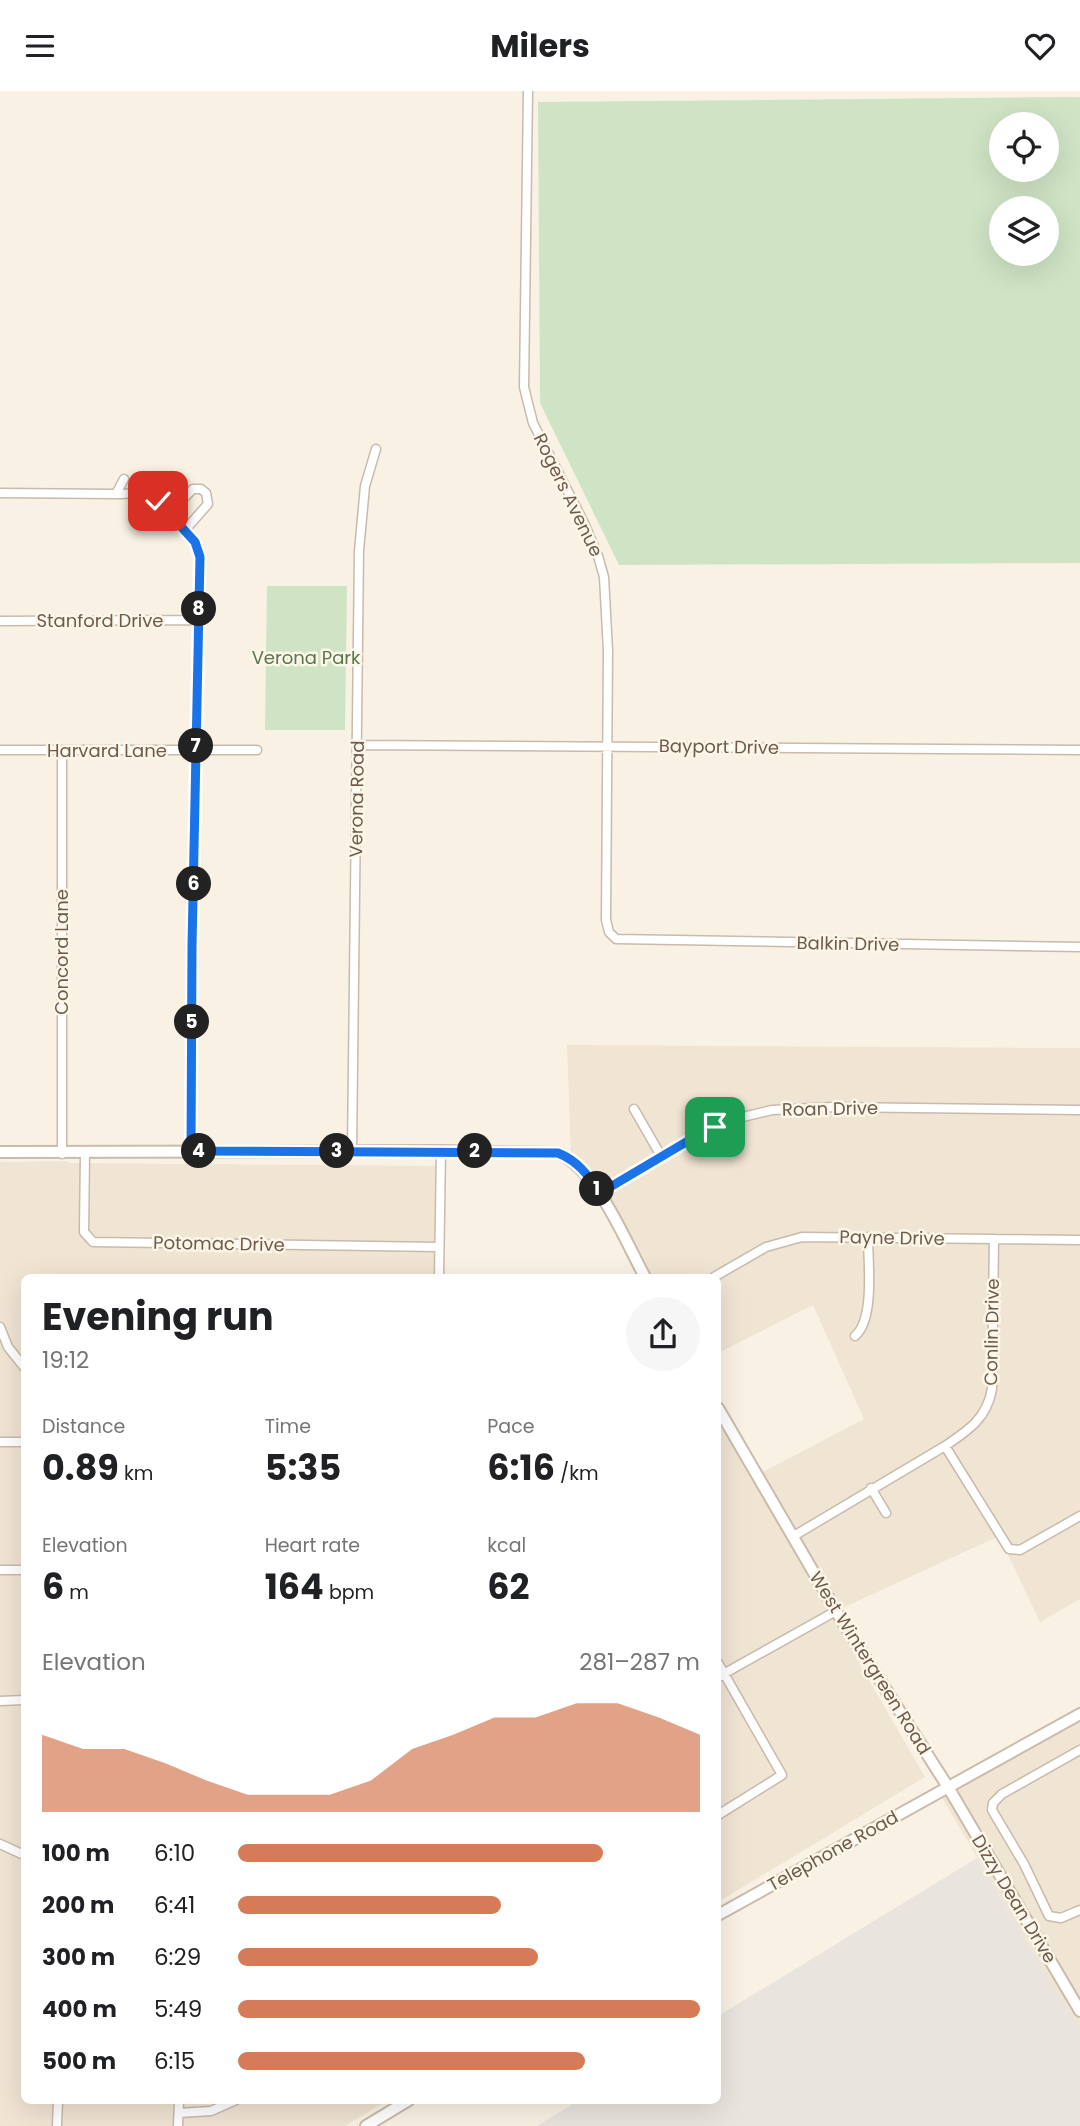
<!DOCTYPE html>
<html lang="en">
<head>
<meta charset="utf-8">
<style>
  body { margin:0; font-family:Poppins,sans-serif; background:#f6f6f6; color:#202124; height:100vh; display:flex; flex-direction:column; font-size:26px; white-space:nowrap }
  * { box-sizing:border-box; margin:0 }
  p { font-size:23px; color:#757577 }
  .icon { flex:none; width:38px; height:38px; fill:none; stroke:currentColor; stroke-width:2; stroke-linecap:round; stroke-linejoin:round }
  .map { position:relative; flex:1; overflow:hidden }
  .sheet { position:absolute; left:21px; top:1183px; width:700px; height:830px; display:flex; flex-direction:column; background:#fff; border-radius:10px; box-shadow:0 7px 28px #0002 }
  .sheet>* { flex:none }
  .tools { position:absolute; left:989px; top:21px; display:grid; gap:14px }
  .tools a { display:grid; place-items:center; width:70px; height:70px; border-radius:50%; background:#fff; box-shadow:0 7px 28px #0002; font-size:35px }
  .pin { position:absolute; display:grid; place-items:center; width:60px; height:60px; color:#fff; margin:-30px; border-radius:14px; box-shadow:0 4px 10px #0006 }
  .km { position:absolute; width:35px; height:35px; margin:-18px; border-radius:50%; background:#222; color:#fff; font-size:19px; line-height:35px; text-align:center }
  .round { display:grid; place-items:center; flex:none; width:74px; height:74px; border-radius:37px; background:#f6f6f6 }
  .head { display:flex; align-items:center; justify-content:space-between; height:119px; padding:0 21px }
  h1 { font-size:38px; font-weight:700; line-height:52px }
  .metrics { display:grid; grid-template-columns:repeat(3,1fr); gap:10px; height:119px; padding:7px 21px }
  .metrics div { display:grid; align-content:center }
  .metrics b { font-size:35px; font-weight:700 }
  .metrics small { font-size:19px; font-weight:400 }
  .metrics p { font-size:19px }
  .chart { height:196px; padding:14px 21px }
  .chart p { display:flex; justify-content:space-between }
  .chart svg { width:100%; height:126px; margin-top:7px; fill:#d57b57; opacity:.7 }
  ul { padding:0 21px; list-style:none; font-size:23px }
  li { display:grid; grid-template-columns:112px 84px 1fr; align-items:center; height:52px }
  li i { height:18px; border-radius:9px; background:#d57b57 }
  header { display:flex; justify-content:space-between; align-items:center; height:91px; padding:0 21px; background:#fff; font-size:32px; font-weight:700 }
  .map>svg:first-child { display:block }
  .residential { fill:#f0e4d3 }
  .industrial { fill:#e9e4de }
  .green { fill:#cfe4c4; fill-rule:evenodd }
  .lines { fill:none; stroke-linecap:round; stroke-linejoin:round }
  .street-casing { stroke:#c8baac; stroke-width:11 }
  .secondary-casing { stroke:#cbbbaa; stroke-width:14 }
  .street { stroke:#fff; stroke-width:8 }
  .secondary { stroke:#fff; stroke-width:10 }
  .route-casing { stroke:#fff; stroke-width:14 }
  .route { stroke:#1a73e8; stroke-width:9 }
  .labels { text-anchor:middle; stroke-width:5; stroke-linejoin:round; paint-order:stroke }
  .street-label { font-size:18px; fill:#6e5b4d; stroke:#fcf6e9 }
  .park-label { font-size:18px; fill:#547849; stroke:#fcf6e9 }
</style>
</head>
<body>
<header><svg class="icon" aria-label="menu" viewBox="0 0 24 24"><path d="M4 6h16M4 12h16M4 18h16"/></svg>Milers<svg class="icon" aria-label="heart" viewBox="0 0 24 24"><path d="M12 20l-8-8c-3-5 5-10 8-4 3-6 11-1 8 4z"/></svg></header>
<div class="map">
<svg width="1080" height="2035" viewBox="0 0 1080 2035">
  <rect width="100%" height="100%" fill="#f9f2e4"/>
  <path class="residential" d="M567 954 1080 957V1508L1040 1531 999 1445 836 1520 761 1382 864 1328 813 1214 718 1262V1186H645L600 1102 571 1067Z
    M68 1070 69 1072 438 1075 437 1186H24V2009H388L345 2035H0V1071Z
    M718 1328 925 1686 718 1811Z
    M1080 1628V1941L941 1705Z"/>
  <path class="industrial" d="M977 1767 1080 1940V2035H537L579 2009H718V1925Z"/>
  <path class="green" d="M1080 6V472L619 474 540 312 538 11ZM1001 33H1046V79H1001ZM1001 117H1046V163H1001Z
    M267 495H347L345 639H265Z"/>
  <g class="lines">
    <g class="street-casing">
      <path id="street" d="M528 0 524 296 533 332 584 432 598 465 604 486 608 560 606 829 609 841 616 848 1080 856
        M0 402 116 403 124 388
        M116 403C127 403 140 401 150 405 168 413 195 447 200 466L192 855 191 1060
        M169 422 193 398H201L206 402 208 413 185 439
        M0 530 199 529
        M358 654 1080 659
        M0 659H257
        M62 660V1063
        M634 1018 661 1065
        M352 1060 359 460 365 395 376 358
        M85 1062 84 1141 93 1151 439 1156
        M600 1102 703 1041 743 1026 772 1019 833 1016 1080 1019
        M439 1186 441 1060
        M714 1186 766 1156 802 1146 1080 1149
        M0 1236 8 1256 24 1276
        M855 1245C875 1228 868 1172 868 1146
        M0 1351H24
        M945 1355 1009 1458 1020 1459 1080 1425
        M871 1397 886 1422
        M792 1446 945 1355C969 1339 987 1327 992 1298L994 1148
        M0 1479H24
        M718 1572 782 1684 718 1724
        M718 1586 836 1520
        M0 1610 24 1609
        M1080 1659 1002 1703 993 1712 992 1719 1024 1773 1049 1825 1061 1827 1080 1819
        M0 1753 24 1764
        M179 2022 211 2020 236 2009
        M57 2035 58 2009
        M178 2035 179 2009"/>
    </g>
    <g class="secondary-casing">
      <path id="secondary" d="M0 1061 441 1060 558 1062C597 1078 625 1150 645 1186
        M718 1317 839 1525 948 1696 1080 1920
        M718 1824 1080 1623
        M366 2035 409 2009"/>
    </g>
    <use href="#street" class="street"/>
    <use href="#secondary" class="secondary"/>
  </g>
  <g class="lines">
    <g class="route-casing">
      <path id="route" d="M158 410 195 451 200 466 192 855 191 1060 558 1062C578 1070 588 1084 600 1102L703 1041 715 1036"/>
    </g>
    <use href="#route" class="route"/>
  </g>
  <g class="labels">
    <g class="street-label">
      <text transform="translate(568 404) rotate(64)" y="6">Rogers Avenue</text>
      <text x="100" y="536">Stanford Drive</text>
      <text transform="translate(719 656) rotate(1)" y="6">Bayport Drive</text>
      <text x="107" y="666">Harvard Lane</text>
      <text transform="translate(357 708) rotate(-89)" y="6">Verona Road</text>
      <text transform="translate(848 853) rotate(1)" y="6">Balkin Drive</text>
      <text transform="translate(62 861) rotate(-90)" y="6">Concord Lane</text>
      <text transform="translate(830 1018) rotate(-1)" y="6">Roan Drive</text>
      <text transform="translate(892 1147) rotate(1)" y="6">Payne Drive</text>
      <text transform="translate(219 1153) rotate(1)" y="6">Potomac Drive</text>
      <text transform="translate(992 1241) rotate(-89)" y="6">Conlin Drive</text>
      <text transform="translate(870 1572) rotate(58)" y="6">West Wintergreen Road</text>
      <text transform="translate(833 1760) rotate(-29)" y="6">Telephone Road</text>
      <text transform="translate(1014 1808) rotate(59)" y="6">Dizzy Dean Drive</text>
    </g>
    <g class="park-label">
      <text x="306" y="573">Verona Park</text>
    </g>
  </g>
</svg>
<div class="tools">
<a><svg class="icon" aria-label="locate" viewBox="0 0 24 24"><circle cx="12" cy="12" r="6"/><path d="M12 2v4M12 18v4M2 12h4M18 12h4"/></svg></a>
<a><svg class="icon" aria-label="layers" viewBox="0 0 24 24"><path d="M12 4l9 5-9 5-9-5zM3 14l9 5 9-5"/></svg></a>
</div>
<div class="pin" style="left:715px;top:1036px;background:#1e9e55"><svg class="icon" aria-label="arrive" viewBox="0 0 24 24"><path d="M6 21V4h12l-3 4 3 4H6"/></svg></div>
<div class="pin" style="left:158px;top:410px;background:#d93025"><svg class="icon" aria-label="check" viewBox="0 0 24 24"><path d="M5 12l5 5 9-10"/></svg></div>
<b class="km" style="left:597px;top:1098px">1</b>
<b class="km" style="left:475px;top:1060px">2</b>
<b class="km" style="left:337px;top:1060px">3</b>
<b class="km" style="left:199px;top:1060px">4</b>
<b class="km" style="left:192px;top:931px">5</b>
<b class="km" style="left:194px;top:793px">6</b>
<b class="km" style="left:196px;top:655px">7</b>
<b class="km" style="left:199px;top:518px">8</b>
<section class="sheet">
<div class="head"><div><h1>Evening run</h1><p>19:12</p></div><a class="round"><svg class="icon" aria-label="share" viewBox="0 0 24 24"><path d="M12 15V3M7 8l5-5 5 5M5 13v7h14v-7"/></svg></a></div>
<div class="metrics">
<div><p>Distance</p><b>0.89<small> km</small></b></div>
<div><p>Time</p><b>5:35</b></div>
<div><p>Pace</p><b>6:16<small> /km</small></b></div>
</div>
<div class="metrics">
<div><p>Elevation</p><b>6<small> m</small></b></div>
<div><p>Heart rate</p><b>164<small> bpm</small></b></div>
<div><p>kcal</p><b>62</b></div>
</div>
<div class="chart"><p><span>Elevation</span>281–287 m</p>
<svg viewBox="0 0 160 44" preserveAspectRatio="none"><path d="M0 44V17L10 22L20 22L30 27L40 33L50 38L60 38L70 38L80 33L90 22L100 17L110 11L120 11L130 6L140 6L150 11L160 17V44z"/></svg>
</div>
<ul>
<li><b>100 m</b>6:10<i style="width:79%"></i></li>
<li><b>200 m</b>6:41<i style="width:57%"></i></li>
<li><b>300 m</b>6:29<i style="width:65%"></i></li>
<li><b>400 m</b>5:49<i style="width:100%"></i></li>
<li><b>500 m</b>6:15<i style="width:75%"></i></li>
</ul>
</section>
</div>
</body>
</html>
